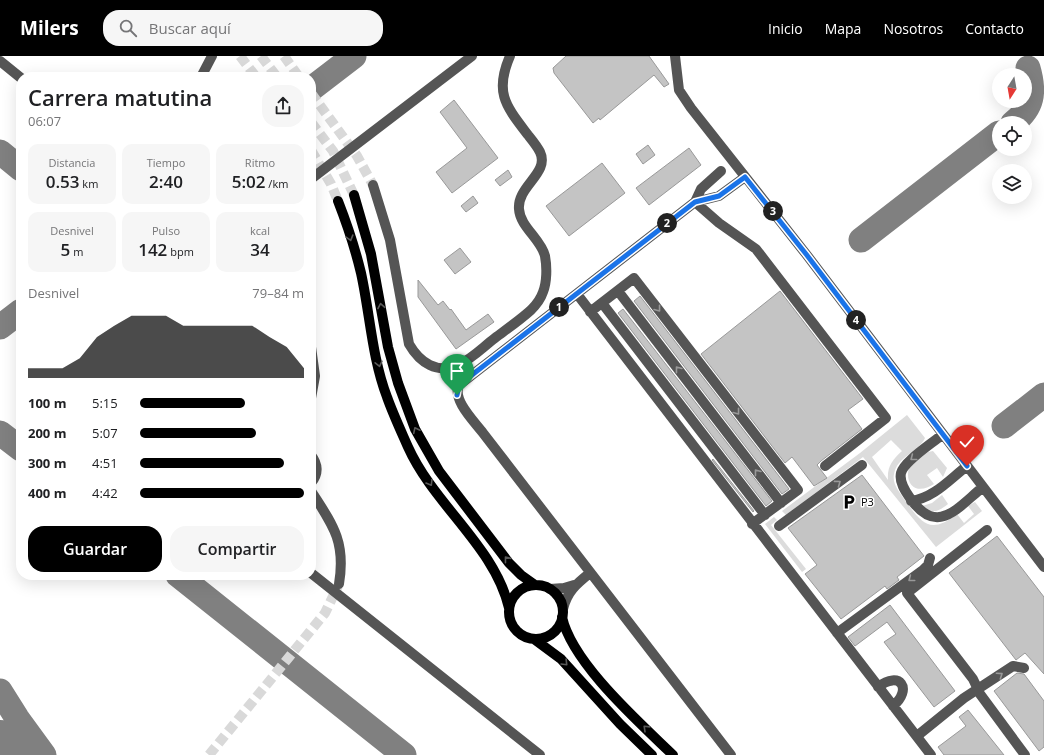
<!DOCTYPE html>
<html lang="es">
<head>
<meta charset="utf-8">
<style>
  body { margin:0; font-family:"Open Sans",sans-serif; background:#f6f6f6; color:#202124; height:100vh; display:flex; flex-direction:column; font-size:15px; white-space:nowrap }
  * { box-sizing:border-box; margin:0 }
  p { font-size:13px; color:#757577 }
  .icon { flex:none; width:22px; height:22px; fill:none; stroke:currentColor; stroke-width:2; stroke-linecap:round; stroke-linejoin:round }
  .map { position:relative; flex:1; overflow:hidden }
  .side { position:absolute; left:16px; top:16px; width:300px; height:508px; display:flex; flex-direction:column; background:#fff; border-radius:16px; box-shadow:0 4px 16px #0002 }
  .side>* { flex:none }
  .needle { width:26px; rotate:191deg }
  .fabs { position:absolute; left:992px; top:12px; display:grid; gap:8px }
  .fabs a { display:grid; place-items:center; width:40px; height:40px; border-radius:50%; background:#fff; box-shadow:0 4px 16px #0002; font-size:20px }
  .pin { position:absolute; display:grid; place-items:center; width:34px; height:34px; color:#fff; margin:-41px -17px; border-radius:50% 50% 50% 0; rotate:-45deg; box-shadow:0 0 4px #0007 }
  .pin .icon { rotate:45deg }
  .km { position:absolute; width:20px; height:20px; margin:-10px; border-radius:50%; background:#222; color:#fff; font-size:11px; line-height:20px; text-align:center }
  .round { display:grid; place-items:center; flex:none; width:42px; height:42px; border-radius:16px; background:#f6f6f6 }
  .head { display:flex; align-items:center; justify-content:space-between; height:68px; padding:0 12px }
  h1 { font-size:22px; font-weight:600; line-height:30px }
  .stats { display:grid; grid-template-columns:repeat(3,1fr); gap:6px; height:68px; padding:4px 12px }
  .stats div { display:grid; align-content:center; border-radius:10px; background:#f6f6f6; text-align:center }
  .stats b { font-size:17px; font-weight:600 }
  .stats small { font-size:11px; font-weight:400 }
  .stats p { font-size:11px }
  .chart { height:112px; padding:8px 12px }
  .chart p { display:flex; justify-content:space-between }
  .chart svg { width:100%; height:72px; margin-top:4px; fill:#000; opacity:.7 }
  .button { display:flex; gap:8px; margin-top:auto; padding:8px 12px }
  .button a { flex:1; height:46px; border-radius:16px; background:#000; color:#fff; font-size:16px; font-weight:600; line-height:46px; text-align:center }
  .button a+a { background:#f6f6f6; color:#202124 }
  ul { padding:0 12px; list-style:none; font-size:13px }
  li { display:grid; grid-template-columns:64px 48px 1fr; align-items:center; height:30px }
  li i { height:10px; border-radius:5px; background:#000 }
  header { display:flex; align-items:center; gap:24px; box-sizing:border-box; height:56px; padding:0 20px; background:#000; color:#fff }
  header strong { font-size:19px }
  nav { display:flex; gap:22px; margin-inline-start:auto; font-size:14px }
  .search { width:280px; height:36px; background:#f6f6f6; display:flex; align-items:center; gap:10px; box-sizing:border-box; padding:0 14px; border-radius:16px; color:#757577; font-size:15px }
  .map>svg:first-child { display:block }
  .green { fill:#dcdcdc; fill-rule:evenodd }
  .lines { fill:none; stroke-linecap:round; stroke-linejoin:round }
  .taxiway { stroke:#808080; stroke-width:25 }
  .runway { stroke:#808080; stroke-width:62 }
  .building { fill:#c4c4c4; stroke:#999 }
  .minor-tunnel { stroke:#d9d9d9; stroke-width:10; stroke-dasharray:10 5; stroke-linecap:butt }
  .major-tunnel { stroke:#d9d9d9; stroke-width:10; stroke-dasharray:10 5; stroke-linecap:butt }
  .minor { stroke:#555; stroke-width:10 }
  .major { stroke:#000; stroke-width:10 }
  .oneway { stroke:#595959 }
  .oneway2 { stroke:#999 }
  .route-casing { stroke:#fff; stroke-width:8 }
  .route { stroke:#1a73e8; stroke-width:5 }
  .labels { text-anchor:middle; stroke-width:3; stroke-linejoin:round; paint-order:stroke }
  .poi-label { font-size:11px; fill:#000; stroke:#fff; text-anchor:start }
</style>
</head>
<body>
<header>
<strong>Milers</strong>
<div class="search"><svg class="icon" aria-label="search" viewBox="0 0 24 24"><circle cx="10" cy="10" r="6"/><path d="M15 15l6 6"/></svg>Buscar aquí</div>
<nav><a>Inicio</a><a>Mapa</a><a>Nosotros</a><a>Contacto</a></nav>
</header>
<div class="map">
<svg width="1044" height="699" viewBox="0 0 1044 699">
  <rect width="100%" height="100%" fill="#fff"/>
  <path class="green" d="M907 359 925 382C918 397 897 400 894 418 892 428 899 435 904 443 921 466 929 480 957 458L964 467 974 458 968 450 975 446 982 455 936 491 863 401 786 459 782 455 860 397ZM891 384 902 395C892 404 887 411 888 424L872 401Z
    M933 395 947 412 943 421 937 412 927 419 934 428C918 439 904 430 909 411L928 396Z
    M942 439 948 448C938 456 933 458 922 450L932 447Z
    M774 461 777 464 771 469 806 513 802 516 765 468Z"/>
  <g class="lines">
    <path class="taxiway" d="M311 33 354 0
      M1013 67C1033 52 1035 36 1028 12
      M0 96 21 113
      M861 184 999 77
      M0 271 21 255
      M1004 370 1044 339
      M0 377 21 393
      M178 519 404 699
      M0 635 17 662 44 699"/>
    <path class="runway" d="M0 695 5 699"/>
  </g>
  <path class="building" d="M566 0H649L669 28 664 31 654 19 600 64 599 62 593 67 554 17 553 12Z
    M454 44 498 102 452 137 436 116 467 92 440 56Z
    M648 89 655 99 643 108 636 98Z
    M689 92 701 109 649 149 636 132Z
    M602 107 625 137 569 180 546 150Z
    M508 114 512 121 500 130 495 124Z
    M473 140 478 147 466 156 461 150Z
    M460 192 471 206 455 218 444 204Z
    M418 224 438 249 443 245 450 254 451 253 466 274 488 258 494 266 456 293 418 241Z
    M780 235 863 343 848 354 862 373 821 405 817 409 827 422 814 430 792 401 785 407 701 298Z
    M640 240 789 433 782 438 634 245Z
    M623 253 772 445 766 450 618 257Z
    M713 403 754 455 753 456 712 404Z
    M862 419 924 500 897 521 899 524 887 533 885 530 841 563 805 518 817 509 788 472Z
    M997 480 1044 541V618L1025 597 1016 604 949 517Z
    M890 549 955 635 934 651 884 586 896 578 887 566 855 590 848 581Z
    M1017 617 1024 618 1044 645V691L1039 695 994 635Z
    M968 654 1004 699H944L938 691 966 670 959 661Z"/>
  <g class="lines">
    <path class="minor-tunnel" d="M284 0 299 21
      M311 37 357 100 373 129
      M209 699 325 557 338 530"/>
    <path class="major-tunnel" d="M240 0 256 21
      M261 0 277 21
      M311 66 333 95 354 139
      M311 94 331 128 338 145"/>
    <path class="minor" d="M675 0 679 34 691 52 806 198 1044 511
      M0 5 21 22
      M201 21 212 0
      M721 115 701 133 695 146 719 140 745 121
      M311 123 472 0
      M373 129 390 184 409 288C420 307 437 318 458 309 472 303 483 291 495 282 507 273 520 264 531 254 535 250 541 242 543 236 547 226 547 211 545 200 541 183 520 171 519 153 517 130 550 117 540 96 537 90 532 84 528 79 506 50 494 37 510 0
      M618 235 781 447
      M577 238 931 699
      M602 247 765 459
      M590 256 634 222 798 434 752 468
      M311 291 315 320 311 342
      M943 378C933 387 904 405 901 417 899 426 905 435 910 442 937 481 957 452 983 431
      M311 399C318 408 319 418 311 427
      M311 435C333 469 346 486 339 528
      M911 445C934 442 950 423 967 410
      M779 470 862 409
      M987 474 907 537 973 623 980 638 1025 699
      M311 517 540 699
      M550 533 564 532 574 529
      M563 553C567 536 576 528 590 517
      M837 577 923 514 928 509 930 502
      M878 631C900 614 913 633 893 650
      M917 680 964 642 1013 610 1024 612
      M731 699 483 377C474 365 452 344 459 329L695 146 719 167 756 193 886 362 825 410"/>
    <path class="major" d="M354 139 371 198 388 291 398 327 415 373 439 415 509 507 521 519 535 529
      M338 145C347 168 355 192 361 217 370 258 372 302 387 341 393 358 401 375 408 391 434 449 495 491 509 552
      M509 556a27 27 0 1 1 54 0a27 27 0 1 1-54 0Z
      M562 561C572 607 639 666 673 699
      M534 583 561 603 620 668 652 699"/>
  </g>
  <defs><path id="oneway-chevron" d="M-2-3.5L2.5 0L-2 3.5" fill="none" stroke-width="1.6" stroke-linecap="round" stroke-linejoin="round"/></defs>
  <g class="oneway">
    <use href="#oneway-chevron" transform="translate(350 182) rotate(74)"/>
    <use href="#oneway-chevron" transform="translate(381 250) rotate(-100)"/>
    <use href="#oneway-chevron" transform="translate(379 308) rotate(77)"/>
    <use href="#oneway-chevron" transform="translate(416 374) rotate(-116)"/>
    <use href="#oneway-chevron" transform="translate(430 427) rotate(59)"/>
    <use href="#oneway-chevron" transform="translate(507 503) rotate(-128)"/>
    <use href="#oneway-chevron" transform="translate(565 607) rotate(46)"/>
    <use href="#oneway-chevron" transform="translate(646 672) rotate(-136)"/>
  </g>
  <g class="oneway2">
    <use href="#oneway-chevron" transform="translate(658 253) rotate(52)"/>
    <use href="#oneway-chevron" transform="translate(678 313) rotate(-128)"/>
    <use href="#oneway-chevron" transform="translate(737 356) rotate(52)"/>
    <use href="#oneway-chevron" transform="translate(913 402) rotate(142)"/>
    <use href="#oneway-chevron" transform="translate(757 416) rotate(-128)"/>
    <use href="#oneway-chevron" transform="translate(838 427) rotate(-36)"/>
    <use href="#oneway-chevron" transform="translate(911 523) rotate(142)"/>
    <use href="#oneway-chevron" transform="translate(1000 619) rotate(-34)"/>
  </g>
  <g class="lines">
    <g class="route-casing">
      <path id="route" d="M457 339 459 329 695 146 719 140 745 121 806 198 967 410"/>
    </g>
    <use href="#route" class="route"/>
  </g>
  <defs>
    <g id="parking-bare" transform="scale(1.2)"><path d="M-3.5-5.5H1a3.5 3.5 0 0 1 0 7H-1V5.5H-3.5ZM-1-3.4V-.6H.8a1.4 1.4 0 0 0 0-2.8Z" fill="#000" stroke="#fff" stroke-width="2.5" paint-order="stroke"/></g>
  </defs>
  <g fill-rule="evenodd">
    <use href="#parking-bare" x="849" y="446"/>
  </g>
  <g class="labels">
    <g class="poi-label">
      <text x="861" y="450">P3</text>
    </g>
  </g>
</svg>
<div class="fabs">
<a><svg class="needle" viewBox="-14 -14 28 28"><path d="M0-13l5 13h-10z" fill="#e53935"/><path d="M0 13l5-13h-10z" fill="#757577"/></svg></a>
<a><svg class="icon" aria-label="locate" viewBox="0 0 24 24"><circle cx="12" cy="12" r="6"/><path d="M12 2v4M12 18v4M2 12h4M18 12h4"/></svg></a>
<a><svg class="icon" aria-label="layers" viewBox="0 0 24 24"><path d="M12 4l9 5-9 5-9-5zM3 14l9 5 9-5"/></svg></a>
</div>
<div class="pin" style="left:457px;top:339px;background:#1e9e55"><svg class="icon" aria-label="arrive" viewBox="0 0 24 24"><path d="M6 21V4h12l-3 4 3 4H6"/></svg></div>
<div class="pin" style="left:967px;top:410px;background:#d93025"><svg class="icon" aria-label="check" viewBox="0 0 24 24"><path d="M5 12l5 5 9-10"/></svg></div>
<b class="km" style="left:559px;top:251px">1</b>
<b class="km" style="left:667px;top:167px">2</b>
<b class="km" style="left:773px;top:155px">3</b>
<b class="km" style="left:856px;top:264px">4</b>
<section class="side">
<div class="head"><div><h1>Carrera matutina</h1><p>06:07</p></div><a class="round"><svg class="icon" aria-label="share" viewBox="0 0 24 24"><path d="M12 15V3M7 8l5-5 5 5M5 13v7h14v-7"/></svg></a></div>
<div class="stats">
<div><p>Distancia</p><b>0.53<small> km</small></b></div>
<div><p>Tiempo</p><b>2:40</b></div>
<div><p>Ritmo</p><b>5:02<small> /km</small></b></div>
</div>
<div class="stats">
<div><p>Desnivel</p><b>5<small> m</small></b></div>
<div><p>Pulso</p><b>142<small> bpm</small></b></div>
<div><p>kcal</p><b>34</b></div>
</div>
<div class="chart"><p><span>Desnivel</span>79–84 m</p>
<svg viewBox="0 0 160 44" preserveAspectRatio="none"><path d="M0 44V38L10 38L20 38L30 32L40 19L50 12L60 6L70 6L80 6L90 12L100 12L110 12L120 12L130 12L140 19L150 25L160 38V44z"/></svg>
</div>
<ul>
<li><b>100 m</b>5:15<i style="width:64%"></i></li>
<li><b>200 m</b>5:07<i style="width:71%"></i></li>
<li><b>300 m</b>4:51<i style="width:88%"></i></li>
<li><b>400 m</b>4:42<i style="width:100%"></i></li>
</ul>
<div class="button"><a>Guardar</a><a>Compartir</a></div>
</section>
</div>
</body>
</html>
